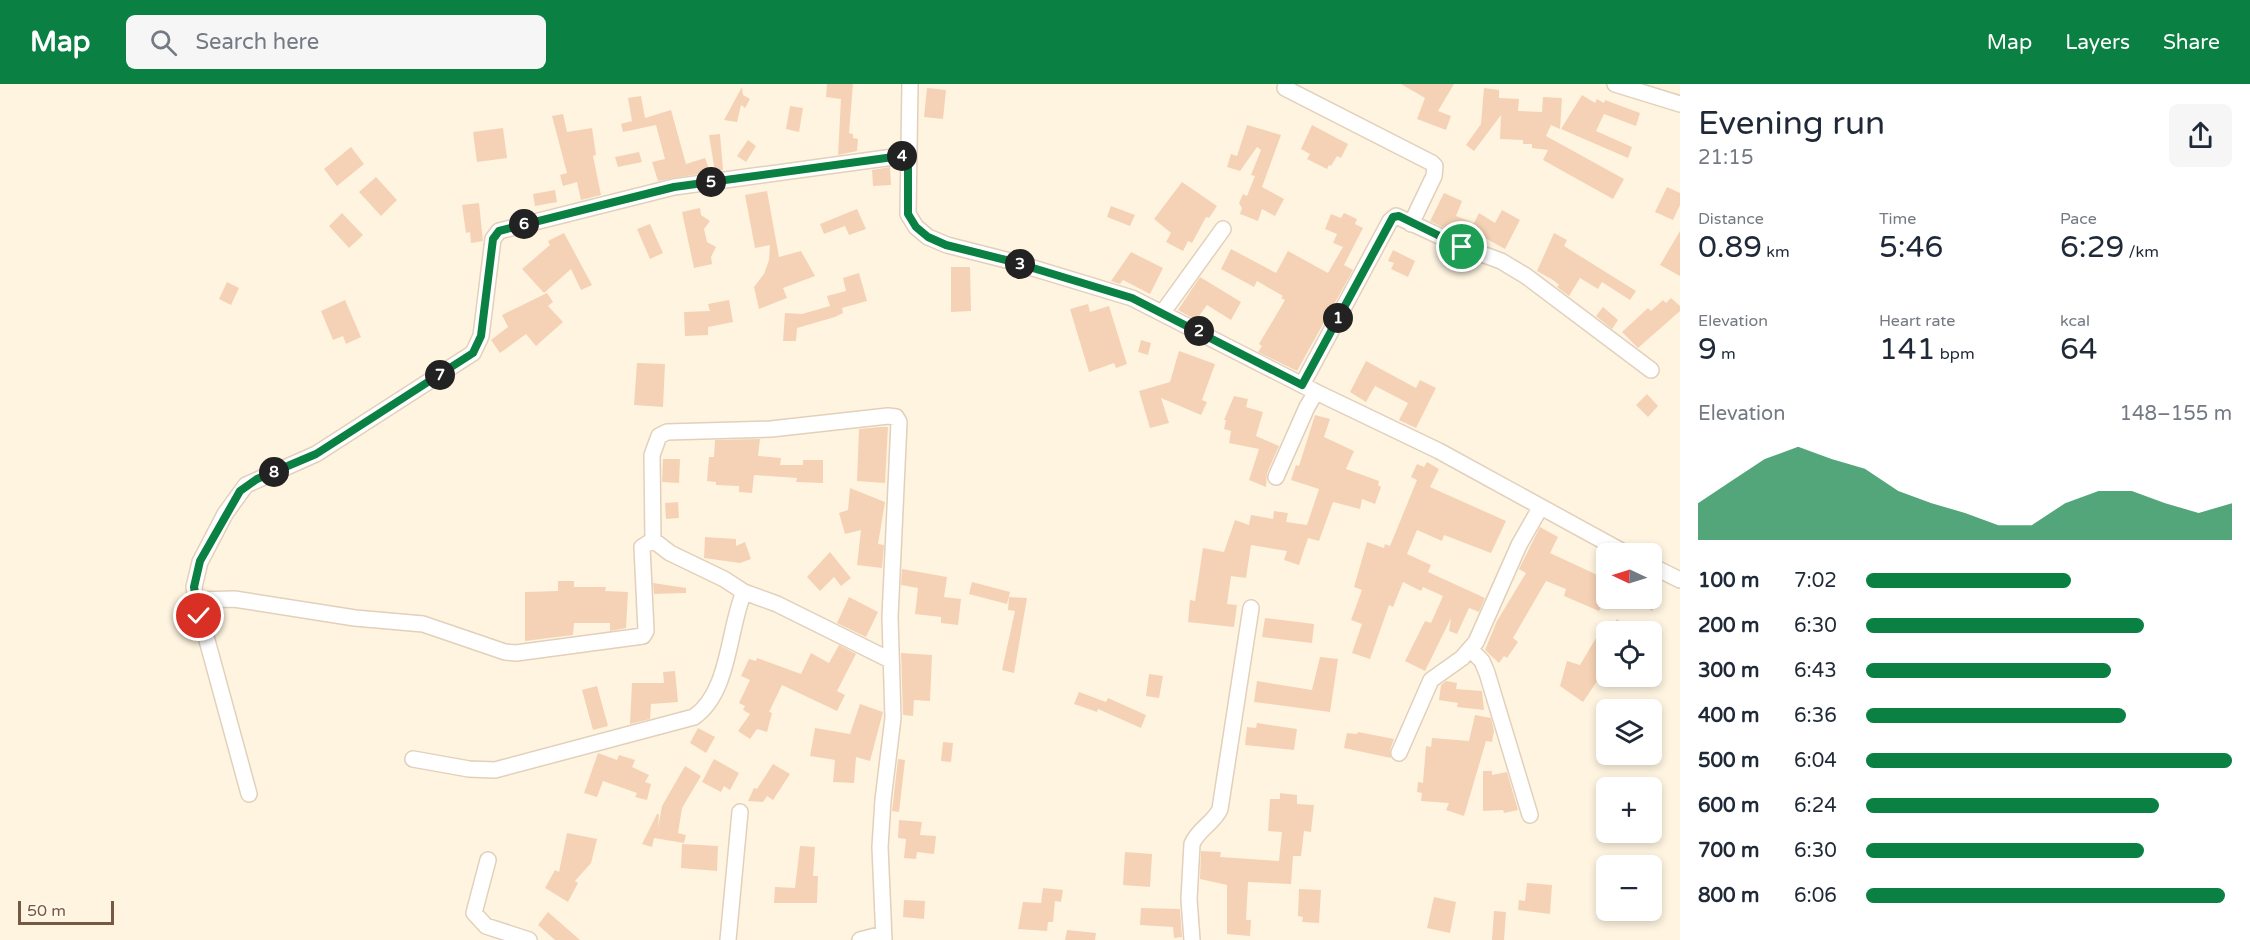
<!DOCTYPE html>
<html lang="en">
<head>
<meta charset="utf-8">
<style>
  body { margin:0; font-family:"Varela Round",sans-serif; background:#f6f6f7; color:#1f2937; height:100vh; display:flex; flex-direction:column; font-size:22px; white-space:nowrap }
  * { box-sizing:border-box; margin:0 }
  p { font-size:20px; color:#747a83 }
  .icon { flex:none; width:33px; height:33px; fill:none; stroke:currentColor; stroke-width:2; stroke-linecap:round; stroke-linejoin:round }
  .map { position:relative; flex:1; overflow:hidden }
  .sheet { display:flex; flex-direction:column; background:#fff; width:570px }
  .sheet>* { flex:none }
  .needle { width:39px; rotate:274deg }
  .fabs { position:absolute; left:1596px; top:459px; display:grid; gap:12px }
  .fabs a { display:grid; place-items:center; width:66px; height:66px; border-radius:9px; background:#fff; box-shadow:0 3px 9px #0003; font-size:30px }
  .scale { position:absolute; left:18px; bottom:15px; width:96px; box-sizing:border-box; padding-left:6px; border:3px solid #765945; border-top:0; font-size:16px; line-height:21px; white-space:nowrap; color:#765945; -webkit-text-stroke:4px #fff7e8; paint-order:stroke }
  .pin { position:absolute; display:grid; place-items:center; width:51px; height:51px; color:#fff; margin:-26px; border:3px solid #fff; border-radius:50%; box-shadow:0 2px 6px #0007 }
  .km { position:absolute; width:30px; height:30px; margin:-15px; border-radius:50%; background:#222; color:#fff; font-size:16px; line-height:30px; text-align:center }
  .round { display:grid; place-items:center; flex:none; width:63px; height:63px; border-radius:9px; background:#f6f6f7 }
  .headline { display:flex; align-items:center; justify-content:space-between; height:102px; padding:0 18px }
  h1 { font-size:33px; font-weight:600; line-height:45px }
  .figures { display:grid; grid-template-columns:repeat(3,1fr); gap:9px; height:102px; padding:6px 18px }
  .figures div { display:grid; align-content:center }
  .figures b { font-size:30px; font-weight:600 }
  .figures small { font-size:16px; font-weight:400 }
  .figures p { font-size:16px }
  .chart { height:168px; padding:12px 18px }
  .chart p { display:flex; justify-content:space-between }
  .chart svg { width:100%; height:108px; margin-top:6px; fill:#0b8043; opacity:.7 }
  ul { padding:0 18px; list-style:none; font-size:20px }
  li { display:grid; grid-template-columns:96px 72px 1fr; align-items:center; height:45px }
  li i { height:15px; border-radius:8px; background:#0b8043 }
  header { display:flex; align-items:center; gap:36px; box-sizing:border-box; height:84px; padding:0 30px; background:#0b8043; color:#fff }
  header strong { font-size:28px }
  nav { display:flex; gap:33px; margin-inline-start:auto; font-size:21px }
  .search { width:420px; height:54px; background:#f6f6f7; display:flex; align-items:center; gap:15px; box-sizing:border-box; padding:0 21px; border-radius:9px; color:#747a83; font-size:22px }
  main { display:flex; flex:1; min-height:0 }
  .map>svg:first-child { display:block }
  .building { fill:#f5d2b5 }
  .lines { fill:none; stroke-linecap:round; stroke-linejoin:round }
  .minor-casing { stroke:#e2d0bb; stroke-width:18 }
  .minor { stroke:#fff; stroke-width:15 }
  .route-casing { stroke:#fff; stroke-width:12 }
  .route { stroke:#0b8043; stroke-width:8 }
</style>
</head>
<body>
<header>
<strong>Map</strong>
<div class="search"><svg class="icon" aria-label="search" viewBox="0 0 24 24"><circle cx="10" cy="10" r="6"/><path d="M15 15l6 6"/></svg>Search here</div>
<nav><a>Map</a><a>Layers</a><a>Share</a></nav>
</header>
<main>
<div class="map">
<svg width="1680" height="856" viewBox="0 0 1680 856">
  <rect width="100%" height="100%" fill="#fef4e0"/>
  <path class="building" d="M827 0H853L849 49 853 50V54L858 55 857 67 838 71 841 15 826 13Z
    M1401 0H1454L1438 27 1451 32 1446 46 1417 35 1425 14Z
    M742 3 743 11 750 15 745 24 741 21 737 38 724 36Z
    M927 4 946 6 943 35 924 33Z
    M1484 4 1499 6V14L1519 15 1518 27 1542 28 1543 13 1562 14 1560 45 1551 41 1546 52 1624 95 1613 115 1543 76 1548 66 1532 64V60H1523V56L1500 55 1501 31 1474 67 1466 61 1481 40Z
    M1582 11 1595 19 1597 15 1604 19 1605 16 1640 29 1636 42 1604 30 1596 47 1632 63 1628 74 1561 45Z
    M641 12 645 34 671 26 686 80 705 74 710 88 658 97 652 78 665 75 656 41 623 48 621 40 632 37 628 14Z
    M790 22 803 24 799 48 786 45Z
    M563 30 567 48 592 44 596 71 593 72 601 111 581 116 577 98 563 102 560 91 567 89 552 32Z
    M1247 41 1281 51 1262 103 1284 115 1275 132 1262 125 1258 137 1240 130 1242 124 1239 119 1243 110 1247 112 1255 92 1251 91 1261 66 1257 63 1240 87 1227 83 1231 70 1237 72Z
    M1312 41 1348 60 1341 74 1337 72 1331 82 1329 81 1327 85 1307 75 1310 70 1301 65Z
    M503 44 507 74 477 78 473 48Z
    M720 50 723 86 715 88 709 51Z
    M748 56 756 62 746 78 737 72Z
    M351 63 364 80 337 102 324 85Z
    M639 68 642 78 618 83 615 73Z
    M890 83 891 101 873 102 872 86Z
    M376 93 397 116 381 132 359 108Z
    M1182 98 1217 122 1209 134 1206 133 1192 159 1188 157 1183 167 1166 158 1171 149 1154 135Z
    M1667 103 1680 109V121L1673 136 1655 128Z
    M555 106 557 118 535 122 533 110Z
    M767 107 779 173 801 167 815 192 783 204 787 214 759 225 754 203 764 190 769 176 770 161 755 164 745 111Z
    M1444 109 1462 117 1456 132 1474 139 1479 129 1495 139 1502 126 1520 136 1505 165 1485 154 1483 157 1456 142 1453 148 1430 137Z
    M479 119 483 157 471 159 470 148 466 149 462 121Z
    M1111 122 1135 131 1130 142 1107 133Z
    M700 124 701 131 710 137 704 145 707 158 716 163 711 173 712 180 694 184 682 128Z
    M857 125 866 145 849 151 845 142 824 150 820 140Z
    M342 129 363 151 349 164 329 142Z
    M1344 129 1357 135 1355 140 1363 144 1344 181 1353 186 1297 287 1258 268 1262 262 1259 260 1285 216 1281 214 1283 212 1257 197 1254 203 1221 185 1231 165 1276 189 1288 167 1328 189 1343 163 1333 159 1337 150 1325 145 1331 130 1341 134Z
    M650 140 663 169 650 175 637 145Z
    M1680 147V192L1660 181Z
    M564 149 592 201 581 206 571 185 544 209 522 185 550 161 548 157Z
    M1554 149 1567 156 1564 162 1636 207 1630 216 1602 198 1598 205 1580 194 1569 212 1557 203 1559 201 1553 196 1537 187Z
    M1393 166 1415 177 1408 193 1391 185 1394 179 1388 177Z
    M1131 168 1163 184 1150 210 1123 196 1120 200 1111 197Z
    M951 183H970L971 227 951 228Z
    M859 189 867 217 842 224 843 229 835 233 797 244 796 257H783L785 229 802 230 830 222 827 212 846 207 843 194Z
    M1200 193 1241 218 1231 236 1207 221 1196 236 1178 226Z
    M227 198 239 204 231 221 219 215Z
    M547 209 553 218 548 222 563 238 536 262 526 250 500 269 491 256 508 243 502 231Z
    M1671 214 1680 222V227L1638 264 1622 248 1648 224 1651 227 1663 216 1666 219Z
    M345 216 361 253 346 260 343 252 333 256 321 227Z
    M729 216 733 238 708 243V251L685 252 684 228 710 227 708 220Z
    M1088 220 1090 228 1109 222 1127 280 1116 284 1114 279 1089 288 1070 225Z
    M1603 223 1618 236 1612 245 1596 232Z
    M1141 256 1151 259 1148 271 1138 268Z
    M1179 267 1215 280 1202 316 1207 318 1201 331 1161 314 1169 339 1150 344 1139 307 1170 298Z
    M1366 277 1416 304 1420 296 1436 304 1416 344 1399 336 1408 319 1375 302 1366 318 1350 308Z
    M637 279 665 280 663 323 634 321Z
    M1647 310 1658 322 1648 333 1636 321Z
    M1234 312 1248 315 1246 323 1263 328 1256 352 1279 362 1267 389 1266 403 1249 396 1259 365 1229 359 1231 347 1224 345 1226 336H1224Z
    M1315 331 1330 335 1324 353 1354 367 1346 385 1379 397 1378 401 1381 403 1375 420 1362 415 1360 425 1333 418 1319 457 1308 454 1299 481 1284 476 1287 467 1251 461 1246 494 1231 492 1227 520 1237 521 1234 543 1188 538 1190 516 1195 517 1203 464 1224 468 1235 436 1249 441 1251 431 1273 435 1274 427 1288 429 1286 438 1307 441 1319 405 1291 396 1296 381 1299 382Z
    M880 343H888L885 399 857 397 859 345Z
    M760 355 758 372 781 374 780 381H803V376H823V399L796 398 797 394 754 391 752 409 739 408V402L716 401V398L707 397 709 373H714L715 356Z
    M663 375H680L679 399 662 398Z
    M1427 378 1439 385 1430 403 1506 437 1491 469 1444 451 1442 457 1417 446 1407 470 1431 481 1428 488 1485 514 1479 528 1469 524 1457 550 1449 547 1451 534 1425 587 1405 577 1425 537 1431 539 1443 512 1423 503 1421 507 1403 498 1393 523 1389 521 1370 575 1352 569 1362 540 1351 536 1362 506 1354 503 1367 458 1384 464 1385 460 1390 462 1417 396 1411 393 1417 380 1424 383Z
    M850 404 885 418 878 460 884 461 882 484 857 481 861 446 845 450 839 429 848 426Z
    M678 418 679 434 666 435 665 419Z
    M1540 443 1558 453 1550 469 1606 495V512L1599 527 1564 512 1566 505 1546 497 1513 554 1518 558 1507 574 1504 572 1499 579 1485 566 1497 537 1526 489 1519 485Z
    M705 453 736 455V462L745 458 751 475 740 479 704 474Z
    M830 468 851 494 841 502 834 493 820 507 807 493Z
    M902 485 947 493 944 513 961 515 958 541 941 539V533L915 530 918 504 901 501Z
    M558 497H574V503H606L605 507 628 508 626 544 610 547V539H574L573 551 525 557V508L558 507Z
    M972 498 1010 508 1007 520 969 510Z
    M653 499 686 504V509L654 510Z
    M849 513 878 528 866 553 837 539Z
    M1009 513 1027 514 1014 589 1002 586 1015 527 1008 526Z
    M1635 514H1660L1652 527Z
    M1265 534 1314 540 1312 559 1262 553Z
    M1617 535 1634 548H1608Z
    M1606 537V584L1583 618 1560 602 1567 577 1580 581Z
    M839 561 856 570 837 607 845 611 837 627 782 601 769 628 772 629 767 648 757 645 750 655 738 647 750 630 743 626 745 622 739 619 750 596 741 592 749 575 756 577 757 574 801 590 811 569 829 579Z
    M901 569 932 571 930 617 914 616 913 632 903 631Z
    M1320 573 1338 575 1330 628 1254 618 1257 597 1312 606Z
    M675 587 678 618 651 620 650 635 630 640 632 599H664L663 588Z
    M1149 590 1163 592 1159 614 1146 612Z
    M1446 597 1457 599 1456 605 1482 607 1484 626 1457 623 1458 619 1439 616 1441 601Z
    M597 602 608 642 593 646 582 606Z
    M1079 608 1106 618 1108 614 1146 631 1141 644 1098 625 1097 628 1074 620Z
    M860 620 883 628 870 677 856 673 854 699 833 698 835 676 810 672 815 644 850 650Z
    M1475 631 1491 634 1494 647 1492 658 1486 657 1464 732 1446 726 1449 719 1421 717 1422 709 1417 708 1418 698 1423 699 1426 662 1431 663 1432 654 1469 657Z
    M1257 639 1297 645 1294 666 1245 661 1247 643 1256 644Z
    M698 644 715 653 706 669 690 659Z
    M1358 648 1394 655 1390 666 1391 674 1344 664 1347 649 1357 650Z
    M943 658 953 659 951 678 941 677Z
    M598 669 617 676 619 671 635 676 632 683 649 691 645 698 651 700 647 716 635 713 637 709 603 697 597 713 584 709Z
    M714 675 739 689 730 706 724 702 721 708 702 698Z
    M898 675 905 676 899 728 892 727Z
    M773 680 790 690 773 716 767 712 763 718 748 717 754 704 757 705Z
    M685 682 701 692 682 724 678 749 686 751 684 759 654 754 652 763 642 760 657 730H659L658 744 662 722Z
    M1483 687H1492V691L1507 688 1518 726 1504 729 1503 726 1483 727Z
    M1280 709 1297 711V720L1314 721 1311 748 1304 747 1301 772H1293L1291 800 1248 798 1246 836H1251L1250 852 1227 850V801L1200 795 1201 767 1221 768 1220 773 1279 777 1282 748 1268 747 1270 715H1280Z
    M899 736 922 738 920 751 936 752 934 770 917 768 916 775 904 774 906 755 898 754Z
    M567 749 597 755 591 779 575 797 578 799 568 818 545 804 555 786 559 788Z
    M682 760 718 762 717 787 681 784Z
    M800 762 815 763 813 792H818L817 819H774L775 803 795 804Z
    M1125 768 1152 770 1150 803 1123 801Z
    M1527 799 1552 801 1550 830 1518 826 1519 816 1525 817Z
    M1043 804 1063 806 1061 818 1055 817 1053 838H1048L1047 847 1018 845 1023 818 1041 819Z
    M1299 805 1321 806 1319 839 1302 838 1303 833 1298 832Z
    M1434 813 1456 818 1450 849 1427 844Z
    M904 816 925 817 924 835 903 833Z
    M1141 824 1180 825 1182 853 1174 854 1173 843 1140 841Z
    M1494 827 1506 828 1504 856H1492Z
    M548 828 580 856H555L538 841Z
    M1067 846 1096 849 1095 856H1065Z"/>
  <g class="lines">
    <g class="minor-casing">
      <path id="minor" d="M910 0 908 130 916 143 928 153 947 161 1010 177 1132 214 1316 308 1439 367 1627 470
        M1615 0 1680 20
        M1285 4 1432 79 1435 82 1434 92 1411 140
        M1163 228 1223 145
        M1302 301 1390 137 1396 132 1463 163 1501 177 1526 192 1651 286
        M1276 393 1307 323 1316 308
        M1652 482 1680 496
        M196 516 234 515 355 534 423 540 505 568 516 569 643 552 646 547 642 463 653 456
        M1471 566 1482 577 1487 589 1530 731
        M1399 669 1431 596 1462 574 1476 558 1519 461 1540 424
        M413 675 469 685 495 686 694 633C730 608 728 545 744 508
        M249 710 196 516 194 503 200 478 225 430 246 401 316 370 473 269 481 252 493 155 499 147 674 103 908 71
        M488 776 474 829 486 842 529 856
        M728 856 740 728
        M860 856 883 850
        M884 856 880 763 883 716 893 634 890 533 899 338 896 333 888 332 771 345 667 348 659 352 652 371 653 456 670 469 724 495 744 508 777 520 890 576
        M1192 856 1189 815 1192 760C1198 745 1214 739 1220 725L1251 524"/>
    </g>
    <use href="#minor" class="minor"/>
  </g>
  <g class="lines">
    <g class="route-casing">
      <path id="route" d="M199 532 194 503 200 477 240 407 257 395 316 370 473 269 481 252 493 155 499 147 674 103 908 71V130L916 143 928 153 946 161 1010 177 1132 214 1302 301 1393 133 1399 132 1462 163"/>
    </g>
    <use href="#route" class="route"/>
  </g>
</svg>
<div class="fabs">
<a><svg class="needle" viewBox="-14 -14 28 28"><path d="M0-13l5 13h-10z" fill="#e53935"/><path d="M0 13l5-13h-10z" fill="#747a83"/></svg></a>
<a><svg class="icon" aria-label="locate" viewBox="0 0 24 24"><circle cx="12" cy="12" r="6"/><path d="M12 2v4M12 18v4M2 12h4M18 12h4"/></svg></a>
<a><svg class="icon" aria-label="layers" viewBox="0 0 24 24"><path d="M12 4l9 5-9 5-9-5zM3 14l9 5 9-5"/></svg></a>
<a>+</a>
<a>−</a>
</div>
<div class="scale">50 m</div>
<div class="pin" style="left:1462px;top:163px;background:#1e9e55"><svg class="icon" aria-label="arrive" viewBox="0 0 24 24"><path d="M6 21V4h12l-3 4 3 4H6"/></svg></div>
<div class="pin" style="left:199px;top:532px;background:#d93025"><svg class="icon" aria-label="check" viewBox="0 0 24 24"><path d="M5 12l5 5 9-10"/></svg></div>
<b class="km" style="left:1338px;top:234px">1</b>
<b class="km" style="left:1199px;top:247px">2</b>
<b class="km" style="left:1020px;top:180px">3</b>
<b class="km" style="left:902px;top:72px">4</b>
<b class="km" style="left:711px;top:98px">5</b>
<b class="km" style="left:524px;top:140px">6</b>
<b class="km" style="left:440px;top:291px">7</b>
<b class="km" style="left:274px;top:388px">8</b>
</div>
<section class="sheet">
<div class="headline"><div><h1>Evening run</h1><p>21:15</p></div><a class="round"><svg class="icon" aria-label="share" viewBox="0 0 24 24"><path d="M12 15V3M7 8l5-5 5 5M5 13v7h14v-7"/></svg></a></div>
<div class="figures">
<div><p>Distance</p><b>0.89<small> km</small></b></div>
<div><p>Time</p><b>5:46</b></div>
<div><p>Pace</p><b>6:29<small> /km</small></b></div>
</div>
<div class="figures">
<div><p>Elevation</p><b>9<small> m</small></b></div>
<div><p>Heart rate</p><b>141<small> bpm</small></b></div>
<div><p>kcal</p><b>64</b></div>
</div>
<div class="chart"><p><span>Elevation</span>148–155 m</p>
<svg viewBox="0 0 160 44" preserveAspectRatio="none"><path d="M0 44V29L10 20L20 11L30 6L40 11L50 15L60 24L70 29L80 33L90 38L100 38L110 29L120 24L130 24L140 29L150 33L160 29V44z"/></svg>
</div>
<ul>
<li><b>100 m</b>7:02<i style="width:56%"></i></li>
<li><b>200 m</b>6:30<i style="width:76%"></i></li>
<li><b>300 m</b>6:43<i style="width:67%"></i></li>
<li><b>400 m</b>6:36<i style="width:71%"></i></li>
<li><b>500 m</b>6:04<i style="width:100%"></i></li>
<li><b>600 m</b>6:24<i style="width:80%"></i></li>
<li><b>700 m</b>6:30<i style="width:76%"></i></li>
<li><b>800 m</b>6:06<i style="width:98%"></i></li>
</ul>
</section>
</main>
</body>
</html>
